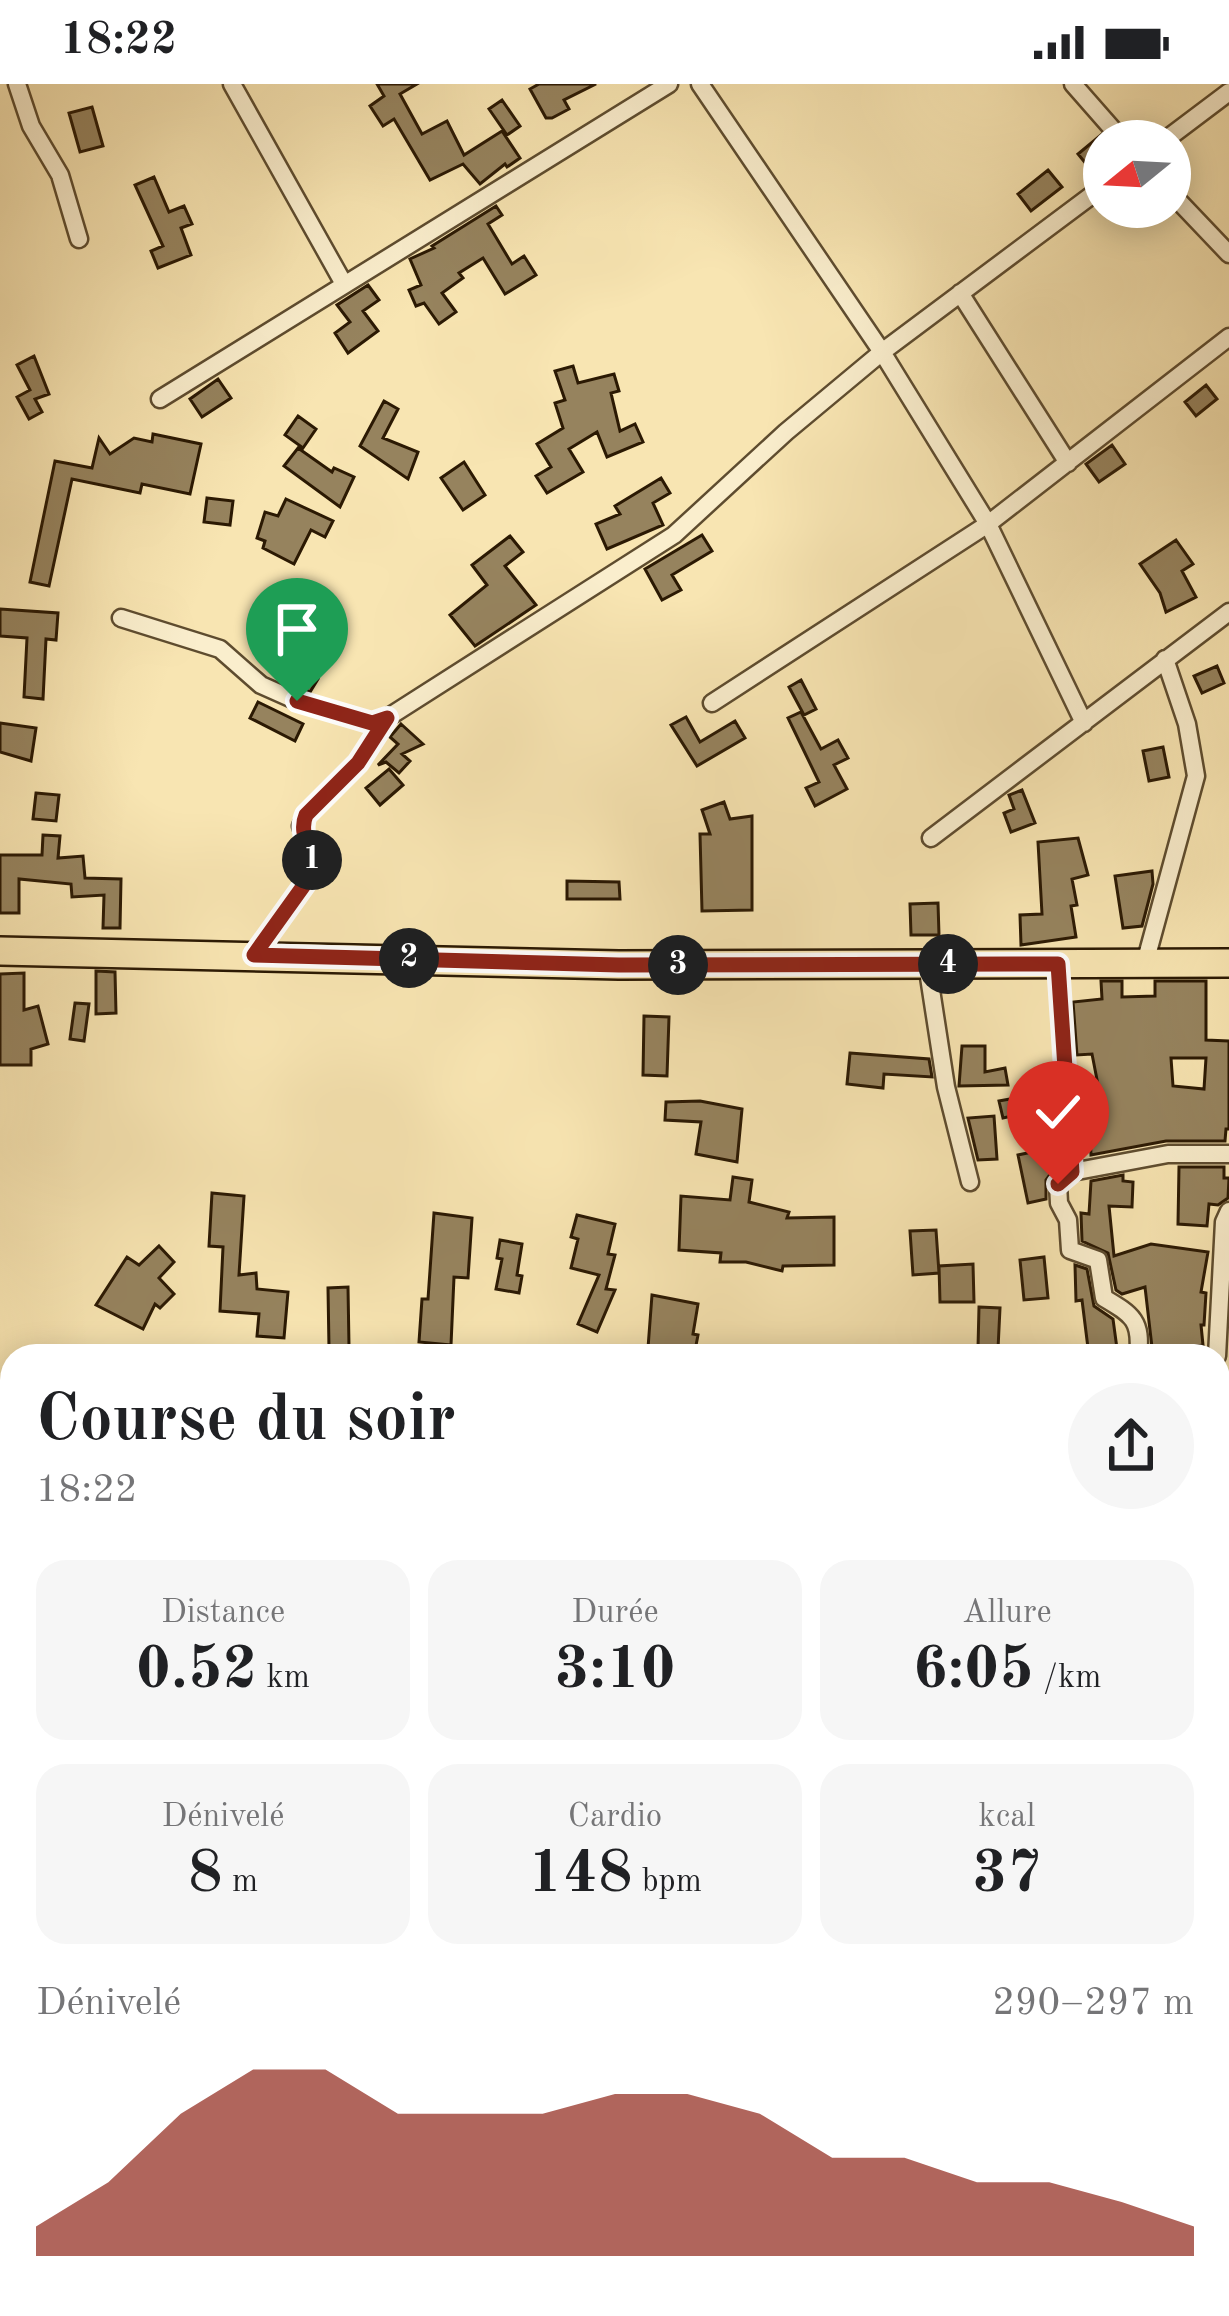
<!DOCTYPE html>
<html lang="fr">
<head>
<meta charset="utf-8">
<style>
  body { margin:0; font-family:"Old Standard TT",serif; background:#f6f6f6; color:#202124; height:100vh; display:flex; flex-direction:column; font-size:45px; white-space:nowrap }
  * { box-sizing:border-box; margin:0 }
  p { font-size:39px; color:#757577 }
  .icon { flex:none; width:66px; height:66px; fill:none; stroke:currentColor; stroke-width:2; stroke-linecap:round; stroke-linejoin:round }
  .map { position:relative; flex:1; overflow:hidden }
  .side { position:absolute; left:0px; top:1260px; width:1230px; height:972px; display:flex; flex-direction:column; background:#fff; border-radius:36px 36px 0 0; box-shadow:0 6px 30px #0003 }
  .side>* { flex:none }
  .needle { width:78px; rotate:252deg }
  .buttons { position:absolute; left:1083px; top:36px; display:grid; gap:24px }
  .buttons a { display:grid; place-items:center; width:108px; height:108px; border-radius:50%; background:#fff; box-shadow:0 6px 30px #0003; font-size:60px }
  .pin { position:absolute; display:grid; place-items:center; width:102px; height:102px; color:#fff; margin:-123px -51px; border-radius:50% 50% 50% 0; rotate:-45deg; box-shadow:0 0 12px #0007 }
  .pin .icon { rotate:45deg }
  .km { position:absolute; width:60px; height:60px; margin:-30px; border-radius:50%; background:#222; color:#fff; font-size:33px; line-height:60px; text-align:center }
  .round { display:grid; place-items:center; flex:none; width:126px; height:126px; border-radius:63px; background:#f6f6f6 }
  .summary { display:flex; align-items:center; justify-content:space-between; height:204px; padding:0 36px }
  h1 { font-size:66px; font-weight:700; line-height:90px }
  .metrics { display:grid; grid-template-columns:repeat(3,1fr); gap:18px; height:204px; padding:12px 36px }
  .metrics div { display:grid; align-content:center; border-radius:30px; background:#f6f6f6; text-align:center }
  .metrics b { font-size:60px; font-weight:700 }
  .metrics small { font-size:33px; font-weight:400 }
  .metrics p { font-size:33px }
  .chart { height:336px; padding:24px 36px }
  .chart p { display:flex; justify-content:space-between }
  .chart svg { width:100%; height:216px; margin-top:12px; fill:#8f2418; opacity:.7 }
  .status { display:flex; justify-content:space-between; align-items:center; height:84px; padding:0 60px; background:#fff; direction:ltr }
  .status svg { height:33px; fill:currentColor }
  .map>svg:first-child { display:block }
  .building { fill:#96835e; stroke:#2b1903; stroke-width:3; fill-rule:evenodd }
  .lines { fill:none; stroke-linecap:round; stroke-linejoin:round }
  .minor-casing { stroke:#5e4c2f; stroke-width:21 }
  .primary-casing { stroke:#2b1903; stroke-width:32 }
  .minor { stroke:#faeecd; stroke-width:16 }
  .primary { stroke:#f8e5b2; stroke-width:27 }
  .route-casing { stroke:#fff; stroke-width:24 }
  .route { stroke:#8f2418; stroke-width:15 }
</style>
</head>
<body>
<div class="status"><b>18:22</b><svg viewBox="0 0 49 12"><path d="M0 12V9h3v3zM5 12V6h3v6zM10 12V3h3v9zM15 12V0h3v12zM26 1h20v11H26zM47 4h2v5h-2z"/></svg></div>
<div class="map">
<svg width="1229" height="2232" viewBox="0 0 1229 2232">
  <rect width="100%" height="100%" fill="#f8e5b2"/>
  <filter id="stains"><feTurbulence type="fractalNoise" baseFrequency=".00167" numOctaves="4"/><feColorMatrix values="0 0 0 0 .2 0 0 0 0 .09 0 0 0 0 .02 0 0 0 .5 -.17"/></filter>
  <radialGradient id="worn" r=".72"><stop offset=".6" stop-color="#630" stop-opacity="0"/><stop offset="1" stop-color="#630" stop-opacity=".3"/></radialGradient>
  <path class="building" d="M377 0H417L400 10 422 50 447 37 464 71 502 47 520 74 507 83 505 80 480 100 463 80 430 96 394 35 383 42 370 22 384 12Z
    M539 0H596L564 16 569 25 552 34H546L530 5Z
    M502 16 520 42 507 51 489 25Z
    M92 23 103 62 80 68 69 29Z
    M1101 51 1104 76 1091 86 1078 70Z
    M1048 86 1062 103 1031 127 1018 110Z
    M154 93 169 128 184 122 192 140 181 144 191 171 158 184 151 167 163 162 135 101Z
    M496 122 502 131 488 140 512 180 524 172 536 191 505 210 483 174 459 189 463 194 442 209 456 228 439 240 424 219 416 222 409 206 421 201 410 175 434 164 432 162Z
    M368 201 379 216 363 227 378 247 348 269 335 249 350 238 337 221Z
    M34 272 49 310 35 315 42 328 29 335 17 313 30 306 17 281Z
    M573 282 578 299 614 290 619 307 611 309 620 347 635 340 643 358 607 373 597 348 569 365 583 388 547 409 536 392 551 383 537 360 563 344 555 319 565 316 555 287Z
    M218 295 231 314 202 333 190 315Z
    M1206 301 1217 315 1196 332 1185 318Z
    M384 317 398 325 383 354 418 368 408 395 360 362Z
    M298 332 316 345 303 364 285 351Z
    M153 350 201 360 190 410 142 400 140 409 72 395 49 502 30 498 55 377 92 384 99 354 110 370 134 354 152 358Z
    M1112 361 1125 380 1099 398 1086 380Z
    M298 364 332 388 334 384 354 393 340 423 284 382Z
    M464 378 485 411 463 426 441 394Z
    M661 394 670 409 653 419 663 441 607 465 596 440 620 430 615 422Z
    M207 414 233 417 230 441 204 438Z
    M286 415 333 437 325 453 311 446 294 480 263 464 265 457 257 454 265 428 278 432Z
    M702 451 712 467 672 491 681 506 662 516 645 485Z
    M510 452 523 468 505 482 536 521 475 562 450 531 487 501 472 481Z
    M1176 456 1193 480 1182 487 1196 513 1166 528 1160 509 1140 480Z
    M322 505 326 521 310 552 256 534 259 523 269 520 297 529 308 509Z
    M0 525 58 529 56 556 46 555 43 615 24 613 27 554 0 552Z
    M287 575 318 595 310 608 276 592Z
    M1217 582 1224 599 1202 609 1194 592Z
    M801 596 816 625 804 631 789 603Z
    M258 618 303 640 295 657 250 634Z
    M801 628 821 665 838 656 848 674 834 681 847 705 815 722 806 704 819 698 788 634Z
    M686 633 700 658 735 637 745 654 697 682 671 641Z
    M0 639 36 644 31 677 0 668Z
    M401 640 423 660 402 670 410 677 399 689 386 678 378 681 398 660 390 653Z
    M1163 663 1169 693 1149 697 1143 667Z
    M389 685 403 701 380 721 366 704Z
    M1022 706 1035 739 1011 748 1004 729 1014 725 1009 711Z
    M36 709 59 711 56 737 33 735Z
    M724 718 730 735 752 732V826L702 827 700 750H710L702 726Z
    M43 751 60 752 58 774 83 772 85 794 121 795 120 844H103L104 811 72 813 71 800 19 795V829H0V771H42Z
    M1078 754 1088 791 1072 795 1077 821 1071 822 1076 853 1021 861 1020 831 1042 830 1038 758Z
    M1152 787 1153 800 1142 842 1123 844 1115 792Z
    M567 797 619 798 620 815H567Z
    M938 819 939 851H911L910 820Z
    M96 887 115 888 116 929 96 930Z
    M24 889V926L38 922 48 960 31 965V981H0V890Z
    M1101 897H1122V913L1155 912V897H1206V956L1229 957V1045H1226L1225 1057H1166L1091 1071 1089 1025 1096 1024 1093 1007 1099 1006 1092 970 1077 971 1073 918 1102 915ZM1171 974H1206L1204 1005 1173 1002Z
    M75 919 89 920 84 957 70 955Z
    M644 932 669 933 667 992 643 991Z
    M962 962H985V988L1005 984 1008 1001 959 1002Z
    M850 969 929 975 932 993 884 990 883 1004 847 1000Z
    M1054 1007 1055 1023 1003 1034 999 1017Z
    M700 1017 742 1025 737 1078 696 1070 701 1038 665 1036 666 1018Z
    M994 1032 997 1075 978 1076 968 1034Z
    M1046 1065 1051 1089 1046 1096V1115L1028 1119 1018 1071Z
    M1179 1083H1224V1094H1229L1228 1114 1218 1121 1209 1120 1207 1142 1178 1140Z
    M1123 1091V1097L1133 1098 1132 1123 1109 1122 1114 1172 1151 1160 1208 1168 1201 1208 1206 1209 1204 1241H1201L1203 1261 1183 1264 1184 1272H1153L1145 1203 1122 1210 1116 1206 1108 1169 1082 1157 1081 1129 1089 1130 1091 1097Z
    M733 1093 752 1096 749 1118 789 1128 787 1134 834 1133V1181L783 1182 782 1187 746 1178H720L721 1169 679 1166 681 1112 730 1116Z
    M212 1109 244 1112 239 1191 256 1189 257 1205 288 1208 284 1254 257 1252 259 1230 220 1227 223 1163 209 1162Z
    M434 1129 472 1134 468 1194 454 1193 451 1261 419 1258 422 1215H428Z
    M577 1131 615 1140 608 1170 615 1171 606 1205 615 1206 597 1248 578 1240 599 1191 571 1184 578 1155 571 1153Z
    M936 1146 939 1189 913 1191 910 1147Z
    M500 1156 522 1160 517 1191 522 1192 519 1209 496 1205 502 1175 497 1174Z
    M159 1162 174 1178 159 1194 174 1210 160 1224 155 1220 143 1245 96 1221 127 1173 139 1181Z
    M1044 1173 1048 1214 1024 1216 1020 1176Z
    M973 1180 974 1218H940L939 1182Z
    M1075 1181 1087 1185 1094 1222 1113 1235 1118 1272H1089L1082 1216 1076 1217Z
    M348 1203 349 1262 329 1264 328 1204Z
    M652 1211 698 1220 693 1250 698 1251 694 1272 648 1264Z
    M979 1223 1000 1224 998 1265 978 1264Z"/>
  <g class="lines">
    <g class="minor-casing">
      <path id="minor" d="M17 0 31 42 60 91 79 155
        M232 0 344 200
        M700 0 882 268 988 440 1084 639
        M1073 0 1123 57
        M1164 57 1229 8
        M1170 108 1229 170
        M960 209 1068 379
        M160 315 669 0
        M121 534 220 565 261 601 297 617 372 639 387 634 674 451 786 348 882 268 1104 102
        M712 619 988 440 1229 253
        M931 754 1229 528
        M254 871 312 790 314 780 301 742 306 731 358 679 387 634
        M1145 879 1196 692 1187 640 1165 575
        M927 880 946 1003 970 1098
        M1058 880 1072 1088 1058 1100 1059 1119 1068 1136 1070 1166 1098 1176 1104 1214C1133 1231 1142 1237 1138 1272
        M1072 1088 1168 1070H1229
        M1217 1272 1224 1138 1229 1127
        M1218 1296V1404
        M1218 1590 1229 1580"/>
    </g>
    <g class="primary-casing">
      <path id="primary" d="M0 867 619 881 1229 879"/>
    </g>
    <use href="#minor" class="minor"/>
    <use href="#primary" class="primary"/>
  </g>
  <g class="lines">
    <g class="route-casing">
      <path id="route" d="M297 617 372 639 387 634 358 679 306 731C297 752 316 768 312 790L254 871 619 881 1058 880 1072 1088 1058 1100"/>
    </g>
    <use href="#route" class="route"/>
  </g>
  <rect width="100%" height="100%" filter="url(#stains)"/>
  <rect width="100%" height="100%" fill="url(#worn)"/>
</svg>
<div class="buttons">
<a><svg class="needle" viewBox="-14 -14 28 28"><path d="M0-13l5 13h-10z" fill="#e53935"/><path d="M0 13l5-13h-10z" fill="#757577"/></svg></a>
</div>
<div class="pin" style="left:297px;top:617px;background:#1e9e55"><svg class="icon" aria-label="arrive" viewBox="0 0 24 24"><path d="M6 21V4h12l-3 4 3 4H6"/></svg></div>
<div class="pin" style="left:1058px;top:1100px;background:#d93025"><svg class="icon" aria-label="check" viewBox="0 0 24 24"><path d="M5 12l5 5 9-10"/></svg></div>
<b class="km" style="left:312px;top:776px">1</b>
<b class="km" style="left:409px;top:874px">2</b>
<b class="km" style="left:678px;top:881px">3</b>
<b class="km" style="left:948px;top:880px">4</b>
<section class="side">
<div class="summary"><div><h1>Course du soir</h1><p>18:22</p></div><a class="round"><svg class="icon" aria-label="share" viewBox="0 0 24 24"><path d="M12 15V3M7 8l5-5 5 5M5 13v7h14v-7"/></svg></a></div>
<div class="metrics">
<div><p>Distance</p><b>0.52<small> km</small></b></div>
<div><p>Durée</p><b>3:10</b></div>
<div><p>Allure</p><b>6:05<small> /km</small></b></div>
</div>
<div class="metrics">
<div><p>Dénivelé</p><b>8<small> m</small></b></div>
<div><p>Cardio</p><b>148<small> bpm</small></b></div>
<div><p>kcal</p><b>37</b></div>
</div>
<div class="chart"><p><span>Dénivelé</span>290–297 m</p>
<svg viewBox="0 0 160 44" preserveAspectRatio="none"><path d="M0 44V38L10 29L20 15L30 6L40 6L50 15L60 15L70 15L80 11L90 11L100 15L110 24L120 24L130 29L140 29L150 33L160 38V44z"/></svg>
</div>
</section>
</div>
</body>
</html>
